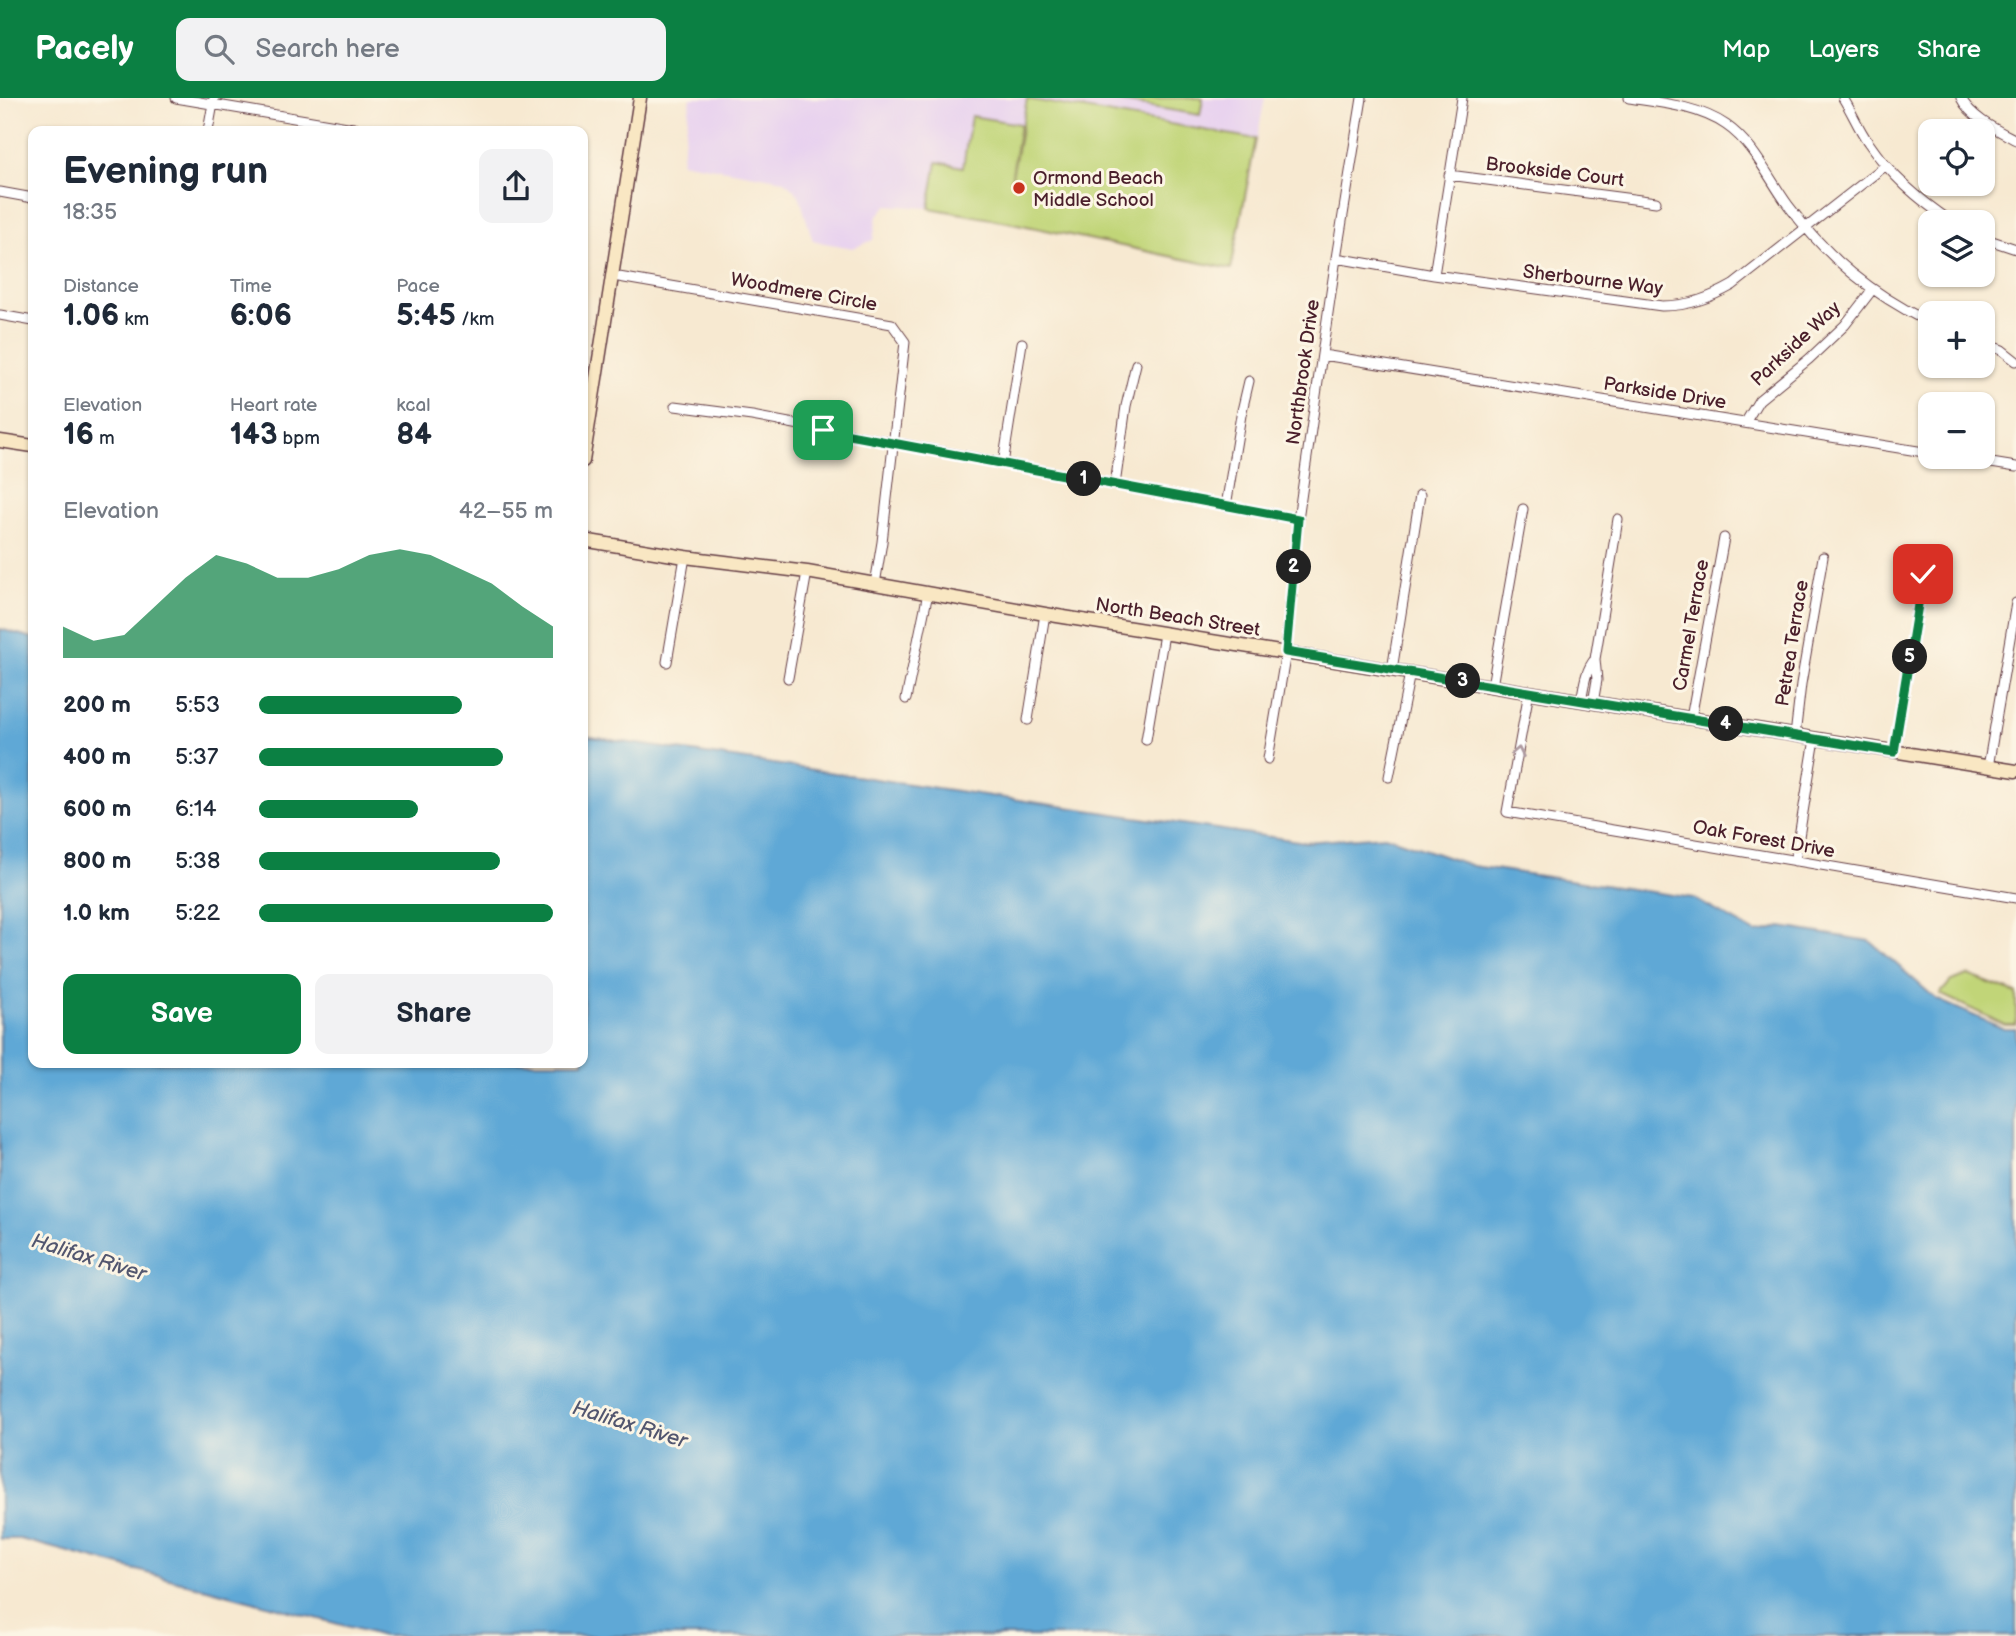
<!DOCTYPE html>
<html lang="en">
<head>
<meta charset="utf-8">
<style>
  body { margin:0; font-family:"Balsamiq Sans",sans-serif; background:#f2f2f3; color:#1f2937; height:100vh; display:flex; flex-direction:column; font-size:26px; white-space:nowrap }
  * { box-sizing:border-box; margin:0 }
  p { font-size:23px; color:#747a83 }
  .icon { flex:none; width:38px; height:38px; fill:none; stroke:currentColor; stroke-width:2; stroke-linecap:round; stroke-linejoin:round }
  .map { position:relative; flex:1; overflow:hidden }
  .panel { position:absolute; left:28px; top:28px; width:560px; height:942px; display:flex; flex-direction:column; background:#fff; border-radius:14px; box-shadow:0 2px 5px #0004 }
  .panel>* { flex:none }
  .fabs { position:absolute; left:1918px; top:21px; display:grid; gap:14px }
  .fabs a { display:grid; place-items:center; width:77px; height:77px; border-radius:14px; background:#fff; box-shadow:0 2px 5px #0004; font-size:35px }
  .pin { position:absolute; display:grid; place-items:center; width:60px; height:60px; color:#fff; margin:-30px; border-radius:14px; box-shadow:0 4px 10px #0006 }
  .km { position:absolute; width:35px; height:35px; margin:-18px; border-radius:50%; background:#222; color:#fff; font-size:19px; line-height:35px; text-align:center }
  .round { display:grid; place-items:center; flex:none; width:74px; height:74px; border-radius:14px; background:#f2f2f3 }
  .headline { display:flex; align-items:center; justify-content:space-between; height:119px; padding:0 35px }
  h1 { font-size:38px; font-weight:600; line-height:52px }
  .metrics { display:grid; grid-template-columns:repeat(3,1fr); gap:10px; height:119px; padding:7px 35px }
  .metrics div { display:grid; align-content:center }
  .metrics b { font-size:30px; font-weight:600 }
  .metrics small { font-size:19px; font-weight:400 }
  .metrics p { font-size:19px }
  .chart { height:196px; padding:14px 35px }
  .chart p { display:flex; justify-content:space-between }
  .chart svg { width:100%; height:126px; margin-top:7px; fill:#0b8043; opacity:.7 }
  .cta { display:flex; gap:14px; margin-top:auto; padding:14px 35px }
  .cta a { flex:1; height:80px; border-radius:14px; background:#0b8043; color:#fff; font-size:28px; font-weight:600; line-height:80px; text-align:center }
  .cta a+a { background:#f2f2f3; color:#1f2937 }
  ul { padding:0 35px; list-style:none; font-size:23px }
  li { display:grid; grid-template-columns:112px 84px 1fr; align-items:center; height:52px }
  li i { height:18px; border-radius:9px; background:#0b8043 }
  header { display:flex; align-items:center; gap:42px; box-sizing:border-box; height:98px; padding:0 35px; background:#0b8043; color:#fff }
  header strong { font-size:33px }
  nav { display:flex; gap:38px; margin-inline-start:auto; font-size:24px }
  .search { width:490px; height:63px; background:#f2f2f3; display:flex; align-items:center; gap:18px; box-sizing:border-box; padding:0 24px; border-radius:14px; color:#747a83; font-size:26px }
  .map>svg:first-child { display:block }
  .built { fill:#e8d2ef }
  .green { fill:#c1d578; stroke:#867a52; stroke-width:2 }
  .water { fill:#5ea8d6; stroke:#546480; stroke-width:2 }
  .lines { fill:none; stroke-linecap:round; stroke-linejoin:round }
  .street-casing { stroke:#643d44; stroke-width:11 }
  .secondary-casing { stroke:#643d44; stroke-width:15 }
  .street { stroke:#fff; stroke-width:9 }
  .secondary { stroke:#f9e7c3; stroke-width:12 }
  .oneway { stroke:#ae9aa0 }
  .route-casing { stroke:#fff; stroke-width:14 }
  .route { stroke:#0b8043; stroke-width:9 }
  .poi-dot { fill:#c8321e; stroke:#fcf5e5; stroke-width:2.5 }
  .labels { text-anchor:middle; stroke-width:6; stroke-linejoin:round; paint-order:stroke }
  .street-label { font-size:19px; fill:#4a1f2b; stroke:#fcf5e5 }
  .poi-label { font-size:19px; fill:#4a1f2b; stroke:#fcf5e5; text-anchor:start }
  .water-label { font-size:21px; font-style:italic; fill:#52566f; stroke:#fcf5e5 }
</style>
</head>
<body>
<header>
<strong>Pacely</strong>
<div class="search"><svg class="icon" aria-label="search" viewBox="0 0 24 24"><circle cx="10" cy="10" r="6"/><path d="M15 15l6 6"/></svg>Search here</div>
<nav><a>Map</a><a>Layers</a><a>Share</a></nav>
</header>
<div class="map">
<svg width="2016" height="1538" viewBox="0 0 2016 1538">
  <rect width="100%" height="100%" fill="#fcf5e5"/>
  <filter id="ink" filterUnits="userSpaceOnUse"><feTurbulence type="fractalNoise" baseFrequency=".0143" numOctaves="2"/><feDisplacementMap in="SourceGraphic" scale="14" xChannelSelector="R" yChannelSelector="G"/><feConvolveMatrix kernelMatrix="1 2 1 2 8 2 1 2 1" color-interpolation-filters="sRGB"/></filter>
  <filter id="wash" filterUnits="userSpaceOnUse"><feTurbulence type="fractalNoise" baseFrequency=".00686" numOctaves="4" result="noise"/><feDisplacementMap in="SourceGraphic" scale="28" xChannelSelector="R" yChannelSelector="G"/><feGaussianBlur stdDeviation="1.57" result="paint"/><feColorMatrix in="noise" values="0 0 0 0 0 0 0 0 0 0 0 0 0 0 0 0 0 1.4 0 .05"/><feComposite in="paint" operator="in"/></filter>
  <g filter="url(#wash)">
    <rect width="100%" height="100%" fill="#f7e9d1"/>
    <path class="built" d="M691 0H1265L1231 171 1003 123 929 110 887 107 877 118 873 142 853 150 813 143 799 97 784 82 681 64Z"/>
    <path class="green" d="M1099 0H1203L1200 17Z
      M1027 1 1256 41 1231 171 1003 123 929 110 937 64 963 69 971 18 1020 26 1011 83Z
      M1968 877 2016 895V927H2005L1940 896 1951 883Z"/>
    <path class="water" d="M0 531 33 540V964H583V638L1305 744 1385 738 1473 768 1693 800 1756 835 1781 829 1870 843 1936 901 2004 931H2016V1538H383L20 1441H0Z"/>
  </g>
  <g filter="url(#ink)">
    <g class="lines">
      <g class="street-casing">
        <path id="street" d="M176 0 371 33
          M1629 0C1662 5 1698 8 1726 27 1753 45 1769 81 1788 107 1828 161 1871 195 1930 225
          M1843 0C1852 14 1858 30 1868 44 1891 78 1918 101 1952 124
          M1961 0C1971 20 1997 32 2016 42
          M208 33 214 0
          M1449 77 1656 104
          M0 94 33 100
          M1983 140 2016 151
          M1336 160 1434 177 1662 208C1689 208 1710 200 1733 187L1885 68
          M1434 177 1462 0
          M613 178 892 226 905 244 882 444 875 486
          M0 217 33 223
          M1983 245 2002 252 2016 263
          M1323 257 1930 355
          M675 308 752 318 1298 421
          M1745 325 1759 302 1809 261 1845 227 1872 192
          M1954 359 2016 369
          M1003 366 1022 245
          M1115 387 1126 308 1136 266
          M1226 408 1241 317 1249 283
          M1595 561 1618 421
          M667 564 685 459
          M1392 572 1420 397
          M788 580 807 474
          M1492 588 1523 411
          M1529 594 1507 714 2016 800
          M906 601 928 495
          M1581 603C1584 588 1585 573 1595 561L1597 582 1593 605
          M1691 620 1724 440
          M1028 622 1045 516
          M1795 638 1801 586 1823 459
          M1146 642 1164 536
          M1894 654 1923 476
          M1268 661 1286 554 1298 421 1336 160 1362 0
          M1988 669 2016 505
          M1389 679 1410 575
          M1795 763 1815 641"/>
      </g>
      <g class="secondary-casing">
        <path id="secondary" d="M0 343 33 348
          M583 363 640 0
          M583 442 685 459 807 474 1045 516 2016 673"/>
      </g>
      <use href="#street" class="street"/>
      <use href="#secondary" class="secondary"/>
    </g>
    <defs><path id="oneway-chevron" d="M-2-3.5L2.5 0L-2 3.5" fill="none" stroke-width="1.6" stroke-linecap="round" stroke-linejoin="round" transform="scale(1.75)"/></defs>
    <use class="oneway" href="#oneway-chevron" transform="translate(1518 654) rotate(-79)"/>
  </g>
  <g class="lines" filter="url(#ink)">
    <g class="route-casing">
      <path id="route" d="M823 332 1298 421 1286 554 1894 654 1923 476"/>
    </g>
    <use href="#route" class="route"/>
  </g>
  <circle class="poi-dot" cx="1019" cy="90" r="7"/>
  <g class="labels">
    <g class="street-label">
      <text transform="translate(1555 73) rotate(7)" y="7">Brookside Court</text>
      <text transform="translate(1593 181) rotate(7)" y="7">Sherbourne Way</text>
      <text transform="translate(804 193) rotate(10)" y="7">Woodmere Circle</text>
      <text transform="translate(1795 245) rotate(-43)" y="7">Parkside Way</text>
      <text transform="translate(1302 274) rotate(-82)" y="7">Northbrook Drive</text>
      <text transform="translate(1665 294) rotate(9)" y="7">Parkside Drive</text>
      <text transform="translate(1178 518) rotate(9)" y="7">North Beach Street</text>
      <text transform="translate(1690 527) rotate(-80)" y="7">Carmel Terrace</text>
      <text transform="translate(1791 545) rotate(-81)" y="7">Petrea Terrace</text>
      <text transform="translate(1764 740) rotate(10)" y="7">Oak Forest Drive</text>
    </g>
    <g class="poi-label">
      <text x="1033" y="86">Ormond Beach<tspan x="1033" dy="22">Middle School</tspan></text>
    </g>
    <g class="water-label">
      <text transform="translate(89 1159) rotate(17)" y="7">Halifax River</text>
      <text transform="translate(630 1326) rotate(17)" y="7">Halifax River</text>
    </g>
  </g>
</svg>
<div class="fabs">
<a><svg class="icon" aria-label="locate" viewBox="0 0 24 24"><circle cx="12" cy="12" r="6"/><path d="M12 2v4M12 18v4M2 12h4M18 12h4"/></svg></a>
<a><svg class="icon" aria-label="layers" viewBox="0 0 24 24"><path d="M12 4l9 5-9 5-9-5zM3 14l9 5 9-5"/></svg></a>
<a>+</a>
<a>−</a>
</div>
<div class="pin" style="left:823px;top:332px;background:#1e9e55"><svg class="icon" aria-label="arrive" viewBox="0 0 24 24"><path d="M6 21V4h12l-3 4 3 4H6"/></svg></div>
<div class="pin" style="left:1923px;top:476px;background:#d93025"><svg class="icon" aria-label="check" viewBox="0 0 24 24"><path d="M5 12l5 5 9-10"/></svg></div>
<b class="km" style="left:1084px;top:381px">1</b>
<b class="km" style="left:1294px;top:469px">2</b>
<b class="km" style="left:1463px;top:583px">3</b>
<b class="km" style="left:1726px;top:626px">4</b>
<b class="km" style="left:1910px;top:559px">5</b>
<section class="panel">
<div class="headline"><div><h1>Evening run</h1><p>18:35</p></div><a class="round"><svg class="icon" aria-label="share" viewBox="0 0 24 24"><path d="M12 15V3M7 8l5-5 5 5M5 13v7h14v-7"/></svg></a></div>
<div class="metrics">
<div><p>Distance</p><b>1.06<small> km</small></b></div>
<div><p>Time</p><b>6:06</b></div>
<div><p>Pace</p><b>5:45<small> /km</small></b></div>
</div>
<div class="metrics">
<div><p>Elevation</p><b>16<small> m</small></b></div>
<div><p>Heart rate</p><b>143<small> bpm</small></b></div>
<div><p>kcal</p><b>84</b></div>
</div>
<div class="chart"><p><span>Elevation</span>42–55 m</p>
<svg viewBox="0 0 160 44" preserveAspectRatio="none"><path d="M0 44V33L10 38L20 36L30 26L40 16L50 8L60 11L70 16L80 16L90 13L100 8L110 6L120 8L130 13L140 18L150 26L160 33V44z"/></svg>
</div>
<ul>
<li><b>200 m</b>5:53<i style="width:69%"></i></li>
<li><b>400 m</b>5:37<i style="width:83%"></i></li>
<li><b>600 m</b>6:14<i style="width:54%"></i></li>
<li><b>800 m</b>5:38<i style="width:82%"></i></li>
<li><b>1.0 km</b>5:22<i style="width:100%"></i></li>
</ul>
<div class="cta"><a>Save</a><a>Share</a></div>
</section>
</div>
</body>
</html>
